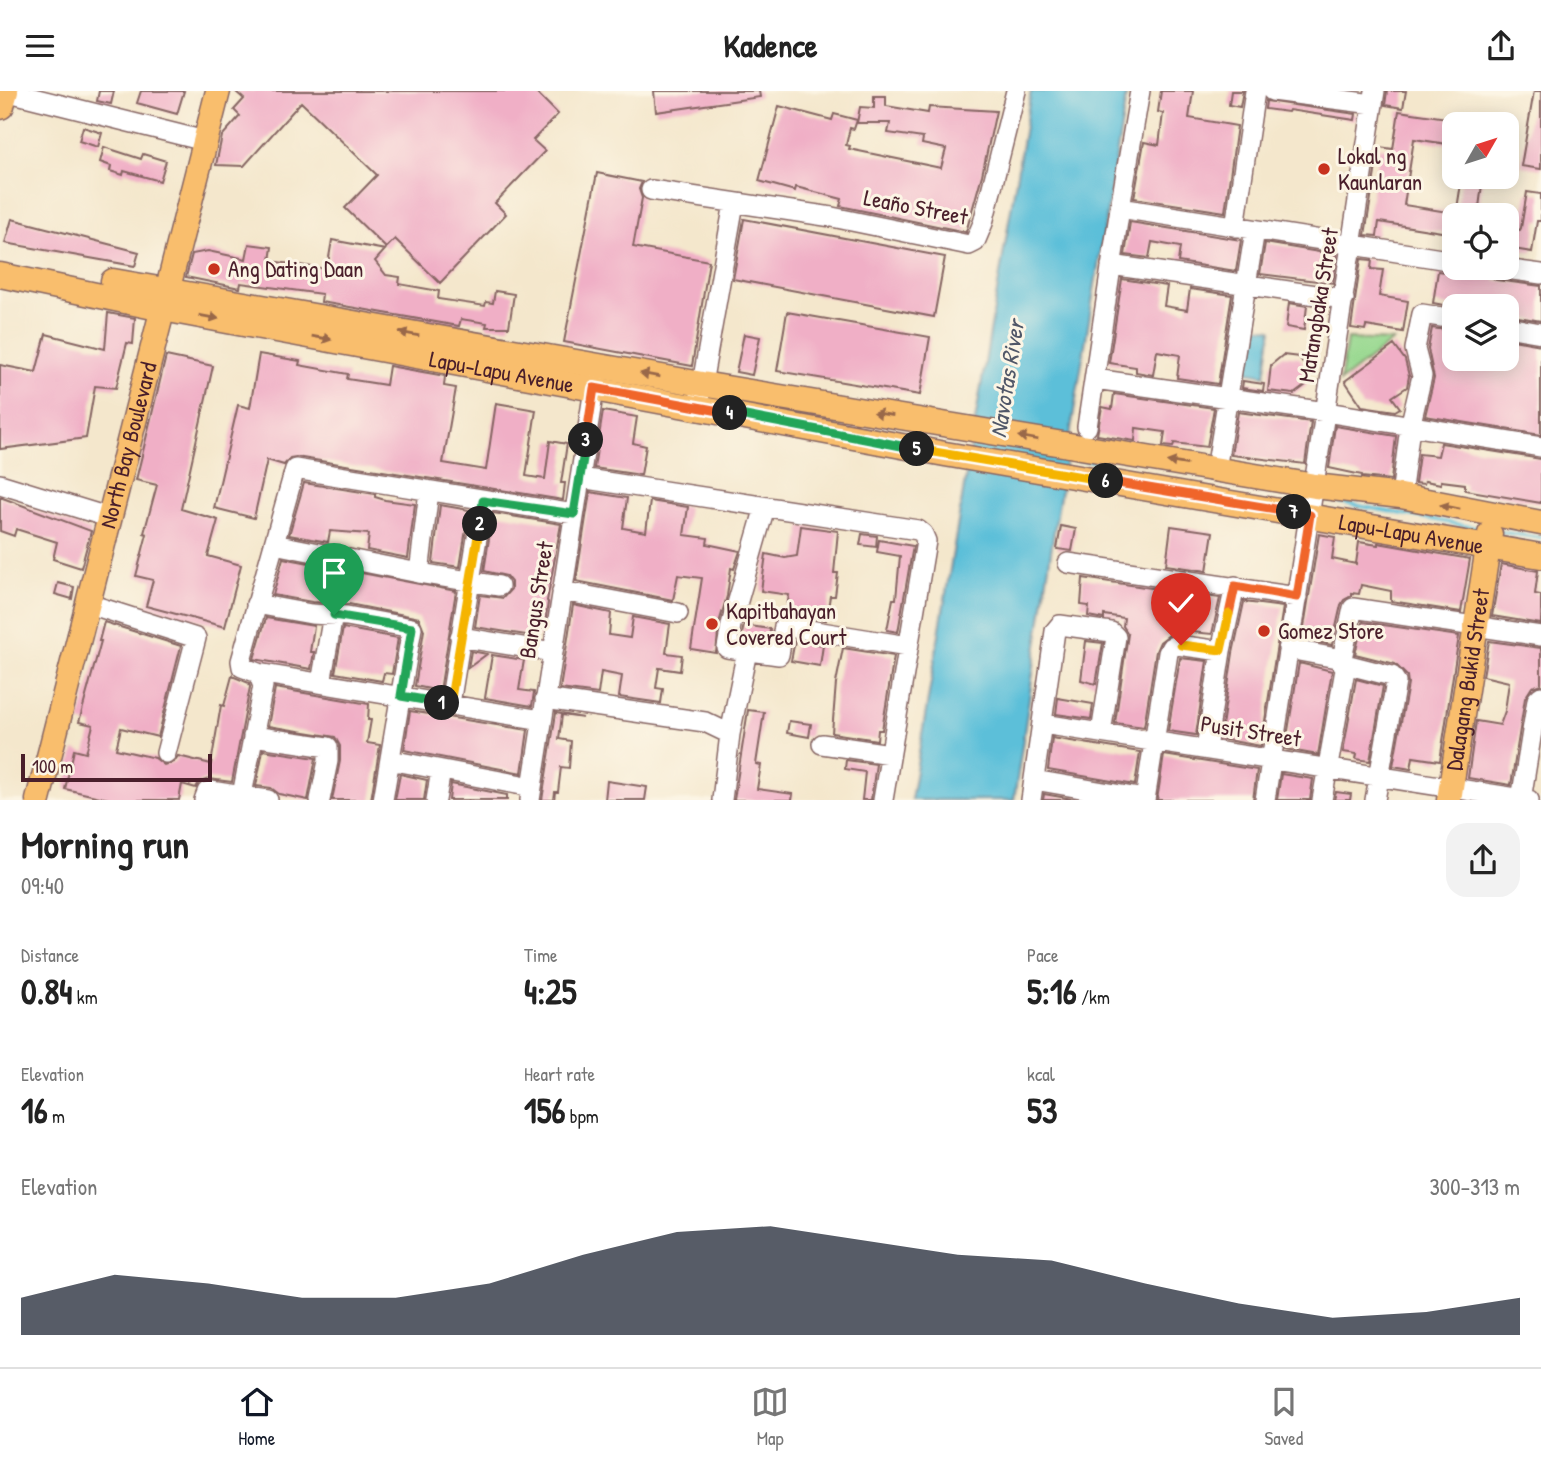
<!DOCTYPE html>
<html lang="en">
<head>
<meta charset="utf-8">
<style>
  body { margin:0; font-family:"Patrick Hand",sans-serif; background:#f2f2f2; color:#222; height:100vh; display:flex; flex-direction:column; font-size:26px; white-space:nowrap }
  * { box-sizing:border-box; margin:0 }
  p { font-size:23px; color:#767676 }
  .icon { flex:none; width:38px; height:38px; fill:none; stroke:currentColor; stroke-width:2; stroke-linecap:round; stroke-linejoin:round }
  .map { position:relative; height:709px; overflow:hidden }
  .drawer { display:flex; flex-direction:column; background:#fff; flex:1 }
  .drawer>* { flex:none }
  .needle { width:46px; rotate:51deg }
  .controls { position:absolute; left:1442px; top:21px; display:grid; gap:14px }
  .controls a { display:grid; place-items:center; width:77px; height:77px; border-radius:14px; background:#fff; box-shadow:0 4px 18px #0003; font-size:35px }
  .scale { position:absolute; left:21px; bottom:18px; width:191px; box-sizing:border-box; padding-left:7px; border:4px solid #4a1f2b; border-top:0; font-size:19px; line-height:24px; white-space:nowrap; color:#4a1f2b; -webkit-text-stroke:5px #fcf5e5; paint-order:stroke }
  .pin { position:absolute; display:grid; place-items:center; width:60px; height:60px; color:#fff; margin:-72px -30px; border-radius:50% 50% 50% 0; rotate:-45deg; box-shadow:0 0 7px #0007 }
  .pin .icon { rotate:45deg }
  .km { position:absolute; width:35px; height:35px; margin:-18px; border-radius:50%; background:#222; color:#fff; font-size:19px; line-height:35px; text-align:center }
  .round { display:grid; place-items:center; flex:none; width:74px; height:74px; border-radius:21px; background:#f2f2f2 }
  .headline { display:flex; align-items:center; justify-content:space-between; height:119px; padding:0 21px }
  h1 { font-size:38px; font-weight:700; line-height:52px }
  .figures { display:grid; grid-template-columns:repeat(3,1fr); gap:10px; height:119px; padding:7px 21px }
  .figures div { display:grid; align-content:center }
  .figures b { font-size:35px; font-weight:700 }
  .figures small { font-size:19px; font-weight:400 }
  .figures p { font-size:19px }
  .chart { height:196px; padding:14px 21px }
  .chart p { display:flex; justify-content:space-between }
  .chart svg { width:100%; height:126px; margin-top:7px; fill:#111827; opacity:.7 }
  header { display:flex; justify-content:space-between; align-items:center; height:91px; padding:0 21px; background:#fff; font-size:32px; font-weight:700 }
  .dock { display:flex; justify-content:space-around; align-items:center; height:98px; border-top:2px solid #e0e0e0; background:#fff; font-size:19px; color:#767676 }
  .dock a { display:grid; justify-items:center; gap:4px }
  .dock .on { color:#111827 }
  .map>svg:first-child { display:block }
  .green { fill:#97d88f; stroke:#707c5d; stroke-width:2 }
  .water { fill:#5bbfd9; stroke:#526f82; stroke-width:2 }
  .lines { fill:none; stroke-linecap:round; stroke-linejoin:round }
  .stream { stroke:#5bbfd9; stroke-width:3.5 }
  .building { fill:#f0afc6 }
  .minor-casing { stroke:#866563; stroke-width:22 }
  .major-casing { stroke:#866563; stroke-width:27 }
  .highway-casing { stroke:#866563; stroke-width:31 }
  .minor { stroke:#fff; stroke-width:19 }
  .major { stroke:#f9be6d; stroke-width:24 }
  .highway { stroke:#f9be6d; stroke-width:28 }
  .oneway { fill:#996749 }
  .split-1-casing { stroke:#fff; stroke-width:14 }
  .split-2-casing { stroke:#fff; stroke-width:14 }
  .split-3-casing { stroke:#fff; stroke-width:14 }
  .split-4-casing { stroke:#fff; stroke-width:14 }
  .split-5-casing { stroke:#fff; stroke-width:14 }
  .split-6-casing { stroke:#fff; stroke-width:14 }
  .split-7-casing { stroke:#fff; stroke-width:14 }
  .split-8-casing { stroke:#fff; stroke-width:14 }
  .split-9-casing { stroke:#fff; stroke-width:14 }
  .split-1 { stroke:#22a559; stroke-width:9 }
  .split-2 { stroke:#f5b400; stroke-width:9 }
  .split-3 { stroke:#22a559; stroke-width:9 }
  .split-4 { stroke:#f0652b; stroke-width:9 }
  .split-5 { stroke:#22a559; stroke-width:9 }
  .split-6 { stroke:#f5b400; stroke-width:9 }
  .split-7 { stroke:#f0652b; stroke-width:9 }
  .split-8 { stroke:#f0652b; stroke-width:9 }
  .split-9 { stroke:#f5b400; stroke-width:9 }
  .poi-dot { fill:#c8321e; stroke:#fcf5e5; stroke-width:2.5 }
  .labels { text-anchor:middle; stroke-width:6; stroke-linejoin:round; paint-order:stroke }
  .poi-label { font-size:23px; fill:#4a1f2b; stroke:#fcf5e5; text-anchor:start }
  .street-label { font-size:23px; fill:#4a1f2b; stroke:#fcf5e5 }
  .water-label { font-size:24px; font-style:italic; fill:#505768; stroke:#fcf5e5 }
</style>
</head>
<body>
<header><svg class="icon" aria-label="menu" viewBox="0 0 24 24"><path d="M4 6h16M4 12h16M4 18h16"/></svg>Kadence<svg class="icon" aria-label="share" viewBox="0 0 24 24"><path d="M12 15V3M7 8l5-5 5 5M5 13v7h14v-7"/></svg></header>
<div class="map">
<svg width="1541" height="709" viewBox="0 0 1541 709">
  <rect width="100%" height="100%" fill="#fcf5e5"/>
  <filter id="ink" filterUnits="userSpaceOnUse"><feTurbulence type="fractalNoise" baseFrequency=".0143" numOctaves="2"/><feDisplacementMap in="SourceGraphic" scale="14" xChannelSelector="R" yChannelSelector="G"/><feConvolveMatrix kernelMatrix="1 2 1 2 8 2 1 2 1" color-interpolation-filters="sRGB"/></filter>
  <filter id="wash" filterUnits="userSpaceOnUse"><feTurbulence type="fractalNoise" baseFrequency=".00686" numOctaves="4" result="noise"/><feDisplacementMap in="SourceGraphic" scale="28" xChannelSelector="R" yChannelSelector="G"/><feGaussianBlur stdDeviation="1.57" result="paint"/><feColorMatrix in="noise" values="0 0 0 0 0 0 0 0 0 0 0 0 0 0 0 0 0 1.4 0 .05"/><feComposite in="paint" operator="in"/></filter>
  <g filter="url(#wash)">
    <rect width="100%" height="100%" fill="#f4e7cc"/>
    <path class="green" d="M1347 248 1393 250 1340 291Z"/>
    <path class="water" d="M1031 0H1127L1053 447 1014 709H911Z
      M1249 235 1272 238 1265 284 1242 280Z"/>
    <g class="lines">
      <path class="stream" d="M1064 367 1098 371
        M1322 408 1483 438
        M1501 441 1541 447"/>
    </g>
    <g id="blocks">
      <path class="building" d="M99 0H114L111 13 97 10Z
        M141 0H184L177 23 137 12Z
        M235 0H535L558 23 533 49 545 60 495 112 506 123 440 192 395 148 386 157 345 117 377 84 301 11 244 75 216 74 222 45 240 25 234 19 244 8Z
        M654 0H759L760 6 656 21Z
        M1161 0H1193L1189 27 1237 35 1225 121 1134 107 1144 51 1159 54 1163 22 1158 21Z
        M1231 0H1243L1240 16 1229 14Z
        M1387 0H1406L1403 17 1385 14Z
        M1534 0H1541V78L1521 75Z
        M874 5H886V15L928 22 929 16 996 20 982 84 966 141 840 115 842 108 796 96 795 100 759 90 779 15 832 29 834 23 857 29 854 38 850 37 846 54 850 55 849 58 941 77 946 58 922 53 923 47 888 42 890 32H857L860 16 874 17Z
        M1266 10 1356 23 1355 29 1289 19 1288 21 1265 18Z
        M1399 20 1454 28V54L1414 48 1404 114 1454 122V143L1379 131 1377 145 1365 144 1379 56 1393 58Z
        M83 36 102 42 98 56 79 50Z
        M104 56 141 68 143 63 166 70 160 90 124 80 123 84 110 80 111 75 100 71Z
        M597 82 642 91 639 98 642 107 633 156 709 170 692 275 564 251Z
        M1462 86H1483L1478 124H1456Z
        M1527 101 1541 103V130H1537L1532 161 1507 157V137L1520 139 1521 137Z
        M12 128 139 161 135 175 5 152Z
        M744 128 945 166 934 226 733 188Z
        M1130 131 1241 149 1236 180 1178 171 1180 156 1152 151 1149 167 1125 164Z
        M332 149 385 159 375 170 386 184 400 186 399 193 439 200 438 208 485 215 486 211 493 212 495 200 514 203 509 236H486L487 232 461 228 459 235 321 211 322 203 241 192 240 197 186 186 192 163 208 160 246 168 249 153 272 156 270 170 327 178Z
        M1265 152 1337 164 1333 192 1260 183Z
        M1361 168 1372 169 1371 178 1383 179 1379 205 1408 210 1403 241 1366 235 1365 239 1351 237Z
        M1463 179 1488 183 1496 189 1541 195V230L1507 224V215L1454 216 1433 212 1438 180 1453 182Z
        M1122 188 1167 195 1164 215 1187 219 1190 198 1232 204 1218 293 1177 287 1180 264 1157 260 1153 284 1136 281V276L1109 272Z
        M1289 212 1307 215 1304 239 1286 236Z
        M787 221 930 246 920 304 777 280Z
        M108 222 135 227 133 253 127 252 116 297 95 295 86 347 0 358V274L36 281 46 243 105 258Z
        M1432 237 1454 240V268H1507V248L1541 254V344L1425 325 1434 287 1428 258Z
        M744 243 760 246 752 284 736 281Z
        M1394 254 1405 269 1409 285 1407 296 1392 306 1400 317 1395 320 1362 315 1345 290Z
        M259 263 300 270 299 274 348 283 347 288 386 294 389 275 445 285 444 295 456 297 443 372 486 379 496 312 536 319 526 385 545 388 550 350 567 353 561 392H565L563 409 296 366 290 367 284 374 267 369 254 427 214 417 238 314 250 317Z
        M1283 264 1299 266 1308 279 1306 294 1294 303 1268 300 1271 274Z
        M166 265 213 275 181 418 218 429 208 465 241 474 225 536 146 515 153 489 136 485 147 443 144 442 157 394 136 389Z
        M1243 290 1264 293 1263 300 1242 297Z
        M1114 303 1214 317 1207 356 1174 352 1173 356 1163 355 1165 341 1136 337 1135 350 1097 344 1102 316 1112 318Z
        M603 320 637 326 633 352 646 355 641 384 594 377Z
        M1238 321 1311 331 1305 373 1231 364Z
        M1335 335 1396 345 1391 389 1362 386V384L1329 377Z
        M1441 352 1541 368V412L1465 399V393L1441 390V393L1425 390 1424 393 1415 392 1419 363 1438 365Z
        M304 392 375 403V406L385 409 415 413 408 467 367 459 369 443 330 440 328 451 289 444Z
        M590 401 627 407 623 437 646 441 650 410 688 416 684 444 708 447 707 453 740 460 734 478 731 477 727 505 719 532 716 562 691 558 702 487 678 484 673 509 576 490Z
        M0 406 91 440 81 477 53 468 57 451 16 438 14 445 0 440Z
        M440 414 469 419 460 476 433 472Z
        M493 422 561 433 547 510 548 511 545 533H543L539 546 475 536 480 504 503 507 511 498V491L506 485 484 480Z
        M801 435 838 440 834 482H838L835 505H830L826 529 786 523 789 504 761 500 766 463 785 467 797 465Z
        M1061 435 1076 438 1072 460 1057 458Z
        M1171 435 1213 441 1207 480 1166 474Z
        M862 443 877 445 876 456 860 454Z
        M1319 443 1335 446 1332 468 1356 473 1359 451 1378 454V452L1470 468 1461 521 1391 510V500L1361 494 1359 503 1351 502V505L1344 509 1341 514 1332 554 1302 548Z
        M879 449 913 455 898 541 887 539 893 508H896L900 465 877 461Z
        M283 467 456 500 440 600 415 595 424 539 419 527 349 513 312 511 273 504Z
        M1501 473 1538 480 1535 503 1541 504V533L1492 525Z
        M1083 487 1220 507 1212 543 1170 539 1169 544 1160 551 1156 560 1144 636 1115 632 1128 543 1123 535 1124 527 1104 524V528L1088 525 1089 515 1081 514Z
        M58 492 74 496 72 508 55 503Z
        M1244 511 1283 516 1261 655 1220 648 1233 562Z
        M573 514 611 522 609 544 630 547 633 526 670 533 666 562 682 564 680 580 659 577 656 597 663 598 661 612 619 606 622 585 601 581 598 603 560 598Z
        M266 527 314 535 310 561H314L311 578 254 568Z
        M104 531 181 555 158 646 121 637 116 658 155 667 164 674 174 671 178 665 211 673 221 614 224 615 232 585 249 592 250 596 232 691 209 688 199 691 196 697 182 693 179 709H113L65 698 74 659 86 662 93 634 79 631 101 550H99Z
        M1363 531 1459 545 1440 670 1413 666 1411 678 1393 675 1408 593 1407 585 1395 573 1355 563Z
        M744 534 770 538 769 550 741 547Z
        M343 537 398 547 392 583 384 582 382 590 335 582Z
        M795 549 823 554 820 575 791 570Z
        M1086 550 1103 552 1096 593 1081 589Z
        M1489 550 1541 557V593L1532 596 1525 607 1511 694 1468 687 1476 630 1500 634 1505 620 1509 591 1483 585Z
        M843 557 894 565 882 639H878L877 649 832 642 836 592Z
        M471 560 487 563 468 577Z
        M492 564 524 569 519 599 534 601 532 615 485 607Z
        M1180 567 1207 570 1196 644 1168 640Z
        M1299 572 1332 580 1318 664 1285 658Z
        M1356 588 1383 595 1370 670 1356 668 1357 663 1343 661Z
        M275 597 369 613 368 629H371L367 652 380 654 371 709H332L340 670V655L335 646 268 635Z
        M1058 607 1093 613 1091 628 1056 623Z
        M748 619 764 621 756 673 761 674 757 698 793 703 792 709H734Z
        M410 620 528 639 522 682 404 659Z
        M556 622 583 627 562 624 559 648 571 650 569 677 561 676 558 701H555L554 709H542Z
        M789 630 811 633 809 646 787 642Z
        M1052 647 1140 661 1135 694 1048 679Z
        M263 659 316 667 308 709 279 703 271 697 256 695Z
        M1164 664 1257 679 1253 709H1157Z
        M846 669 876 673 871 709H862L865 681 845 678Z
        M400 683 427 689 424 709H395Z
        M1281 683 1313 688 1310 709H1277Z
        M607 690 647 696 645 709H605Z
        M451 693 507 704V709H449Z
        M1336 701 1351 703 1350 709H1334Z
        M1044 703 1078 709H1043Z"/>
    </g>
  </g>
  <g filter="url(#ink)">
    <use href="#blocks" fill-opacity="0" stroke="#866563" stroke-width="2"/>
    <g class="lines">
      <g class="minor-casing">
        <path id="minor" d="M5 0 205 50
          M1272 0 1373 13
          M651 99 832 126 969 154 975 151 983 132 1016 0
          M1120 117 1454 170
          M1235 136 1255 0
          M1111 174 1344 208
          M1498 177 1541 183
          M1507 236 1541 242
          M1095 288 1326 321 1541 356
          M700 304 734 112
          M1087 336 1120 117 1140 0
          M1216 379 1255 139
          M580 387 918 439 923 443 926 450 883 709
          M0 393 111 427
          M1401 405 1410 336 1422 285 1415 258 1422 223 1454 228
          M765 416 731 534 727 557 779 564 784 535 908 555
          M274 453 419 482 499 495
          M1068 472 1297 506
          M419 482 429 400
          M562 500 678 522
          M89 513 196 547 166 662
          M256 513 311 523 347 525 412 537 383 709
          M460 546 553 561
          M1288 558 1342 568
          M321 592 333 524
          M545 608 705 631 730 643
          M450 613 483 410
          M542 629 258 582 242 576 241 570 295 378 574 423
          M1043 633 1529 709
          M253 645 328 656V670L320 709
          M822 653 890 663
          M1206 658 1221 560
          M390 669 532 696
          M1034 689 1145 708
          M242 704 263 595 258 582
          M204 709 207 701 211 700 268 709
          M436 709 441 679
          M530 709 596 285
          M722 709 730 643 747 560
          M1031 709 1055 540 1060 534 1111 541 1116 546 1101 642
          M1145 709 1168 562 1171 556 1177 554 1221 560 1235 495
          M1265 709 1375 0
          M1322 709 1346 573
          M1375 709 1396 591 1392 585 1341 572 1353 517 1541 545
          M1521 709 1537 609 1541 605"/>
      </g>
      <g class="major-casing">
        <g id="major">
          <path id="s1" d="M0 184 163 218 945 363 1541 465"/>
          <path d="M113 190 702 293 1315 395 1401 405 1541 432"/>
          <path id="s2" d="M38 709 218 0"/>
          <path id="s3" d="M1449 709 1490 443"/>
        </g>
      </g>
      <g class="highway-casing">
        <path id="highway" d="M0 14 4 0"/>
      </g>
      <use href="#minor" class="minor"/>
      <use href="#major" class="major"/>
      <use href="#highway" class="highway"/>
    </g>
    <defs><path id="oneway-solid" d="M-6-.8H1V-3.2L6.5 0L1 3.2V.8H-6Z" transform="scale(1.75)"/></defs>
    <g class="oneway">
      <use href="#oneway-solid" transform="translate(209 226) rotate(10)"/>
      <use href="#oneway-solid" transform="translate(409 243) rotate(-170)"/>
      <use href="#oneway-solid" transform="translate(322 247) rotate(10)"/>
      <use href="#oneway-solid" transform="translate(650 284) rotate(-170)"/>
      <use href="#oneway-solid" transform="translate(883 323) rotate(-171)"/>
      <use href="#oneway-solid" transform="translate(1028 347) rotate(-170)"/>
      <use href="#oneway-solid" transform="translate(1177 372) rotate(-171)"/>
      <use href="#oneway-solid" transform="translate(1450 416) rotate(-168)"/>
    </g>
  </g>
  <g class="lines" filter="url(#ink)">
    <g class="split-1-casing">
      <path id="split-1" d="M334 524 412 537 401 605 442 612"/>
    </g>
    <g class="split-2-casing">
      <path id="split-2" d="M442 612 450 613 480 433"/>
    </g>
    <g class="split-3-casing">
      <path id="split-3" d="M480 433 483 410 574 423 586 349"/>
    </g>
    <g class="split-4-casing">
      <path id="split-4" d="M586 349 594 297 730 322"/>
    </g>
    <g class="split-5-casing">
      <path id="split-5" d="M730 322 917 358"/>
    </g>
    <g class="split-6-casing">
      <path id="split-6" d="M917 358 1106 390"/>
    </g>
    <g class="split-7-casing">
      <path id="split-7" d="M1106 390 1294 421"/>
    </g>
    <g class="split-8-casing">
      <path id="split-8" d="M1229 523 1235 495 1297 506 1310 424 1294 421"/>
    </g>
    <g class="split-9-casing">
      <path id="split-9" d="M1181 554 1221 559 1229 523"/>
    </g>
    <use href="#split-1" class="split-1"/>
    <use href="#split-2" class="split-2"/>
    <use href="#split-3" class="split-3"/>
    <use href="#split-4" class="split-4"/>
    <use href="#split-5" class="split-5"/>
    <use href="#split-6" class="split-6"/>
    <use href="#split-7" class="split-7"/>
    <use href="#split-8" class="split-8"/>
    <use href="#split-9" class="split-9"/>
  </g>
  <g class="poi-dot">
    <circle cx="1324" cy="78" r="7"/>
    <circle cx="214" cy="178" r="7"/>
    <circle cx="712" cy="533" r="7"/>
    <circle cx="1264" cy="540" r="7"/>
  </g>
  <g class="labels">
    <g class="poi-label">
      <text x="1338" y="73">Lokal ng<tspan x="1338" dy="26">Kaunlaran</tspan></text>
      <text x="228" y="186">Ang Dating Daan</text>
      <text x="726" y="528">Kapitbahayan<tspan x="726" dy="26">Covered Court</tspan></text>
      <text x="1278" y="548">Gomez Store</text>
    </g>
    <g class="street-label">
      <text transform="translate(916 116) rotate(11)" y="8">Leaño Street</text>
      <text transform="translate(1318 214) rotate(-81)" y="8">Matangbaka Street</text>
      <text dy="8" stroke="none"><textPath href="#s1" startOffset="511">Lapu-Lapu Avenue</textPath></text>
      <text dy="8" stroke="none"><textPath href="#s2" startOffset="366">North Bay Boulevard</textPath></text>
      <text dy="8" stroke="none"><textPath href="#s1" startOffset="1435">Lapu-Lapu Avenue</textPath></text>
      <text transform="translate(536 509) rotate(-81)" y="8">Bangus Street</text>
      <text dy="8" stroke="none"><textPath href="#s3" startOffset="122">Dalagang Bukid Street</textPath></text>
      <text transform="translate(1251 640) rotate(9)" y="8">Pusit Street</text>
    </g>
    <g class="water-label">
      <text transform="translate(1007 288) rotate(-81)" y="8">Navotas River</text>
    </g>
  </g>
</svg>
<div class="controls">
<a><svg class="needle" viewBox="-14 -14 28 28"><path d="M0-13l5 13h-10z" fill="#e53935"/><path d="M0 13l5-13h-10z" fill="#767676"/></svg></a>
<a><svg class="icon" aria-label="locate" viewBox="0 0 24 24"><circle cx="12" cy="12" r="6"/><path d="M12 2v4M12 18v4M2 12h4M18 12h4"/></svg></a>
<a><svg class="icon" aria-label="layers" viewBox="0 0 24 24"><path d="M12 4l9 5-9 5-9-5zM3 14l9 5 9-5"/></svg></a>
</div>
<div class="scale">100 m</div>
<div class="pin" style="left:334px;top:524px;background:#1e9e55"><svg class="icon" aria-label="arrive" viewBox="0 0 24 24"><path d="M6 21V4h12l-3 4 3 4H6"/></svg></div>
<div class="pin" style="left:1181px;top:554px;background:#d93025"><svg class="icon" aria-label="check" viewBox="0 0 24 24"><path d="M5 12l5 5 9-10"/></svg></div>
<b class="km" style="left:442px;top:612px">1</b>
<b class="km" style="left:480px;top:433px">2</b>
<b class="km" style="left:586px;top:349px">3</b>
<b class="km" style="left:730px;top:322px">4</b>
<b class="km" style="left:917px;top:358px">5</b>
<b class="km" style="left:1106px;top:390px">6</b>
<b class="km" style="left:1294px;top:421px">7</b>
</div>
<section class="drawer">
<div class="headline"><div><h1>Morning run</h1><p>09:40</p></div><a class="round"><svg class="icon" aria-label="share" viewBox="0 0 24 24"><path d="M12 15V3M7 8l5-5 5 5M5 13v7h14v-7"/></svg></a></div>
<div class="figures">
<div><p>Distance</p><b>0.84<small> km</small></b></div>
<div><p>Time</p><b>4:25</b></div>
<div><p>Pace</p><b>5:16<small> /km</small></b></div>
</div>
<div class="figures">
<div><p>Elevation</p><b>16<small> m</small></b></div>
<div><p>Heart rate</p><b>156<small> bpm</small></b></div>
<div><p>kcal</p><b>53</b></div>
</div>
<div class="chart"><p><span>Elevation</span>300–313 m</p>
<svg viewBox="0 0 160 44" preserveAspectRatio="none"><path d="M0 44V31L10 23L20 26L30 31L40 31L50 26L60 16L70 8L80 6L90 11L100 16L110 18L120 26L130 33L140 38L150 36L160 31V44z"/></svg>
</div>
</section>
<nav class="dock">
<a class="on"><svg class="icon" aria-label="home" viewBox="0 0 24 24"><path d="M3 11l9-7 9 7M6 9v11h12V9"/></svg>Home</a>
<a><svg class="icon" aria-label="map" viewBox="0 0 24 24"><path d="M3 6l6-2 6 2 6-2v14l-6 2-6-2-6 2zM9 4v14M15 6v14"/></svg>Map</a>
<a><svg class="icon" aria-label="saved" viewBox="0 0 24 24"><path d="M7 4h10v16l-5-4-5 4z"/></svg>Saved</a>
</nav>
</body>
</html>
